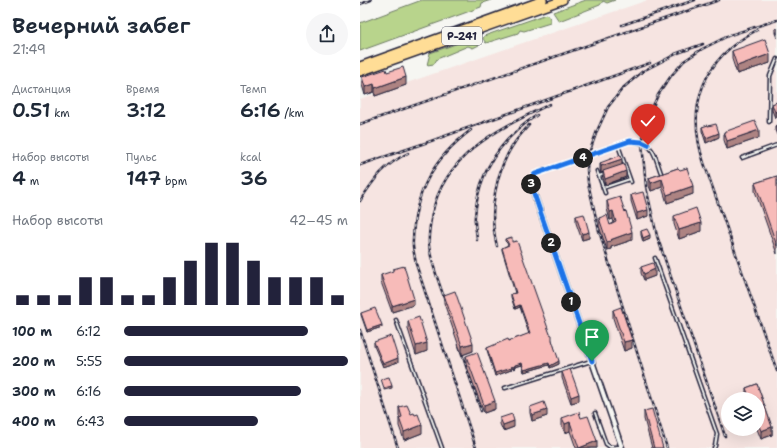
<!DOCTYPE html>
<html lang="ru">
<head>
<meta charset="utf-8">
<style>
  body { margin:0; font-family:"Shantell Sans",sans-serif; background:#f6f6f7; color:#1f2937; height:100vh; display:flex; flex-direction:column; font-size:15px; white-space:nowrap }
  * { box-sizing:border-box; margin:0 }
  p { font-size:13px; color:#747a83 }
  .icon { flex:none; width:22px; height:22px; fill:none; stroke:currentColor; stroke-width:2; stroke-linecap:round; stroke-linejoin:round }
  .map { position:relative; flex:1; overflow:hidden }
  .sheet { display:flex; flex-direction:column; background:#fff; width:360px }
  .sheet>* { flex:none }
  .tools { position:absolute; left:361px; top:392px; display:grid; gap:8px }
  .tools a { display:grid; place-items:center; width:44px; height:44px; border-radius:50%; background:#fff; box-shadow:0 4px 16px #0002; font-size:20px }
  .pin { position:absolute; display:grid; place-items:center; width:34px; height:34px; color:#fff; margin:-41px -17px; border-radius:50% 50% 50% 0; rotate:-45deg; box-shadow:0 0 4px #0007 }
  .pin .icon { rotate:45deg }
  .km { position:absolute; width:20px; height:20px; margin:-10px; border-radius:50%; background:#222; color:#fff; font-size:11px; line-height:20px; text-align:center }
  .round { display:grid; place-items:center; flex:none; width:42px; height:42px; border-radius:21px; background:#f6f6f7 }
  .overview { display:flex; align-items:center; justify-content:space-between; height:68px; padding:0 12px }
  h1 { font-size:22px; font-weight:600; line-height:30px }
  .stats { display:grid; grid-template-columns:repeat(3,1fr); gap:6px; height:68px; padding:4px 12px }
  .stats div { display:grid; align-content:center }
  .stats b { font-size:20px; font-weight:600 }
  .stats small { font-size:11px; font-weight:400 }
  .stats p { font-size:11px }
  .chart { height:112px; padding:8px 12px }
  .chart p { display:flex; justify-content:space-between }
  .chart svg { width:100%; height:72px; margin-top:4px; stroke:#22223b; stroke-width:6 }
  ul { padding:0 12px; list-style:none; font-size:13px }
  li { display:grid; grid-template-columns:64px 48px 1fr; align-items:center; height:30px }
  li i { height:10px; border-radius:5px; background:#22223b }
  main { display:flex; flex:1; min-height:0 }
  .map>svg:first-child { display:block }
  .built { fill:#f6e4e1; fill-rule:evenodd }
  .green { fill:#b8d48c; stroke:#6d7b64 }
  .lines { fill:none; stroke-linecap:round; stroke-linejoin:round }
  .service-casing { stroke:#22223b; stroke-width:5 }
  .minor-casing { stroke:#22223b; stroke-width:7 }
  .trunk-casing { stroke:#22223b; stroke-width:10 }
  .service { stroke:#f6f6f2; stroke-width:2 }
  .minor { stroke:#f6f6f2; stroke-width:4 }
  .trunk { stroke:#ffdd96; stroke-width:7 }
  .rail-casing { stroke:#22223b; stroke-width:2.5 }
  .rail { stroke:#f6f6f2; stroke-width:1; stroke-dasharray:3; stroke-linecap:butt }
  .wall { fill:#d4a19f; stroke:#22223b }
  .shaded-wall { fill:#ad8382; stroke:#22223b }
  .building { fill:#f7bbb9; stroke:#22223b }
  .route-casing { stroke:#fff; stroke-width:8 }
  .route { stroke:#1a73e8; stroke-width:5 }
  .labels { text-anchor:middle; stroke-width:3; stroke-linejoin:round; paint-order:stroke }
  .shield { fill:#f6f6f2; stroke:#626272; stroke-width:1 }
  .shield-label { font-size:11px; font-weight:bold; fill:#22223b }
</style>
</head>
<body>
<main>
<section class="sheet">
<div class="overview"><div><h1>Вечерний забег</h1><p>21:49</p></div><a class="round"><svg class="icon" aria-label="share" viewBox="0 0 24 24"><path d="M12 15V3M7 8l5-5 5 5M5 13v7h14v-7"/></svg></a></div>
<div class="stats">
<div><p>Дистанция</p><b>0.51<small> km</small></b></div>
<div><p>Время</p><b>3:12</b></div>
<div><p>Темп</p><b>6:16<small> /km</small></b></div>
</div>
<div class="stats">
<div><p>Набор высоты</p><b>4<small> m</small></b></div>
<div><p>Пульс</p><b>147<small> bpm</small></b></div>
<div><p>kcal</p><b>36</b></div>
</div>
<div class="chart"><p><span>Набор высоты</span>42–45 m</p>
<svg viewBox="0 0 160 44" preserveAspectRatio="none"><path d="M5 44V38M15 44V38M25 44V38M35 44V27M45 44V27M55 44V38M65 44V38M75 44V27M85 44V17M95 44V6M105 44V6M115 44V17M125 44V27M135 44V27M145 44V27M155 44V38"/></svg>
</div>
<ul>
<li><b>100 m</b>6:12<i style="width:82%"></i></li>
<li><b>200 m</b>5:55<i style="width:100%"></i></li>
<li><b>300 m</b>6:16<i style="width:79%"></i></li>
<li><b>400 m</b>6:43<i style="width:60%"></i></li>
</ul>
</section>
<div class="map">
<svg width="417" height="448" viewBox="0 0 417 448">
  <rect width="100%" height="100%" fill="#f6f6f2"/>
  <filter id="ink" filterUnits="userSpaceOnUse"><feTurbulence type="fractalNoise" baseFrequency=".025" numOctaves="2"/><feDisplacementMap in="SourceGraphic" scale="8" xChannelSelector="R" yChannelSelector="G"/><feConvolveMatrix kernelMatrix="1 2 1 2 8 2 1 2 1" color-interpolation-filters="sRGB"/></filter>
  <g filter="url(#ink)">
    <path class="built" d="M288 0H417V448H0V99ZM368 399H398V429H368Z"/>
    <path class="green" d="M62 0H131L122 3 121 7 0 51V23Z
      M226 0H255L247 3 243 1 240 5 199 21 193 12Z
      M187 14 190 18V23L164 31 160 30 158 33 126 43 123 39 124 36Z
      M113 38 119 45 113 48 108 46 77 59 74 64 67 65 70 53Z"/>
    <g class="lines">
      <g class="service-casing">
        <path id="service" d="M409 122 410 76 417 59
          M258 145 271 182
          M382 158 417 145
          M237 171 245 193
          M239 176 245 174
          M171 185V180L175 174 270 141C295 144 293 151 301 173
          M243 188 270 179
          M295 258 357 434 355 446 354 448
          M36 320 82 448
          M145 388 231 361
          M235 413 246 444 250 447H261"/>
      </g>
      <g class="minor-casing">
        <path id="minor" d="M171 185 262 448"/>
      </g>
      <g class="trunk-casing">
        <path id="trunk" d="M0 66 183 0
          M0 72 203 0"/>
      </g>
      <use href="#service" class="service"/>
      <use href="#minor" class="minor"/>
      <use href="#trunk" class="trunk"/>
      <g class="rail-casing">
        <path id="rail" d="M0 4 11 0
          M262 25 335 0
          M397 30C343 58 325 106 344 163L417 371
          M367 36 417 20
          M315 54 343 44
          M0 124 359 0
          M111 130C74 158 54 192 53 240 52 248 55 256 56 264L116 448
          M0 165 71 141 290 63
          M0 201C14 179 24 165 48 153
          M117 240C117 234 115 228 115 222 114 217 116 211 116 207 121 167 144 137 177 115
          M137 246C128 212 135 171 155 142 159 136 165 130 169 125
          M87 306C81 287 71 265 69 245 68 234 70 225 72 214 85 153 139 129 190 104
          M0 330 38 448
          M99 345 121 411
          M365 436 297 236 286 187 282 143 287 119 298 95 311 76 324 61 342 49 372 34
          M307 448 239 231 228 183 227 170 228 156 237 131 248 107 263 88 283 71 320 52"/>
      </g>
      <use href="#rail" class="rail"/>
    </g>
    <path class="wall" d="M417 28V38L415 33V29Z
      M372 51 410 63 377 74 372 59Z
      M27 72 46 85 15 96 14 92 5 95 2 85V77Z
      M417 102V117L415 118 412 110V104Z
      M417 125V135L415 130V126Z
      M348 126 359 137 346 143 342 131V127Z
      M364 132 399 138 367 149 364 140Z
      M240 163 262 165 266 177 245 185 243 178V172L241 173 240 169Z
      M318 168 333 194 307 203 302 187 291 191 289 186V178Z
      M417 176V254L395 191V183Z
      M271 195 288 216 277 220 271 201Z
      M247 201 272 240 251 247V249L247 250 239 226V218L250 225 254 223 253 219 250 220 247 209Z
      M216 216 229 238 222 240 216 223Z
      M314 216 341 231 319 239 314 224Z
      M281 231 290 239 283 242 281 235Z
      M145 239 152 242 192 340 199 364 190 368 189 365 164 372 162 365 155 367 154 369 152 368 151 370 135 376 127 350V348L169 334 160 307 155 309 151 297V294L155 293 142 250V248L148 245 147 243 145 241Z
      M281 267 295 276 284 280 281 273Z
      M21 275 54 305 32 312 21 282Z
      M84 295 113 351 102 355 84 303Z
      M253 310 272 348 264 351 253 318Z
      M1 313 22 327 7 332 1 315Z
      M48 321 67 351 56 355 48 329Z
      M14 342 38 362 23 367 14 346Z
      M106 356 135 409 124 413 106 364Z
      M202 372 219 401 211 403 202 378Z
      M397 384 412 427V435L401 439 397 429H398V399H387L386 396V388Z
      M39 407 62 433 44 440 39 426V418H40L39 416Z
      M170 407 187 416 172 421 170 413Z
      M284 411 303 448H292L284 419Z
      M140 418 154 427 143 431 140 424Z
      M202 418H221L237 448H216L210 431 205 433 202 426Z"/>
    <path class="shaded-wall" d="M410 54V63L377 74V66Z
      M46 77V85L15 96V88Z
      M14 84V92L5 95V87Z
      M417 111V117L415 118V112Z
      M399 130V138L367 149V141Z
      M359 133V137L346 143V138Z
      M262 159V166L241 173V166Z
      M266 171V177L245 185V179Z
      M302 179V187L291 191V183Z
      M333 186V194L307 203V195Z
      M288 210V216L277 220V213Z
      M253 211V219L250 220V212Z
      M341 223V231L319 239V230Z
      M229 232V238L222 240V234Z
      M272 232V240L251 247V249L247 250V242L250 240Z
      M290 235V239L283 242V238Z
      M295 269V276L284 280V274Z
      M54 299V305L32 312V306Z
      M160 305V307L155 309V307Z
      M22 325V327L7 332V330Z
      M272 340V348L264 351V342Z
      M67 343V351L56 355V346Z
      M113 343V351L102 355V346Z
      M38 358V362L23 367V364Z
      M199 361V364L190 368V366Z
      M162 363V365L155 367 154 369V367L155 365Z
      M189 363V365L164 372V370Z
      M152 366V368L151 370 135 376V373Z
      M32 386V388L24 390V388Z
      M219 394V401L211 403V397Z
      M135 401V409L124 413V405Z
      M187 410V416L172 421V415Z
      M154 421V427L143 431V425Z
      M210 422V431L205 433V424Z
      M62 425V433L44 440V432Z
      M412 427V435L401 439V431Z
      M237 441V448H219Z"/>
    <path class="building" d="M417 28V34L415 29Z
      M405 39 410 54 377 66 372 51Z
      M43 67 46 77 15 88 14 84 5 87 2 77 26 69 27 72Z
      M417 102V111L415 112 412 104Z
      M395 121 399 130 367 141 364 132Z
      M356 124 359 133 346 138 342 127 348 125V126Z
      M417 125V131L415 126Z
      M261 155 262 159 241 166 240 163Z
      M264 164 266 171 245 179 243 171Z
      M318 168 320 170 327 168 333 186 307 195 302 179 291 183 289 178Z
      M417 176V246L395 183Z
      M283 192 288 210 277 213 271 195Z
      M260 197 265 212 266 211 272 232 250 240 251 241 247 242 239 218 247 215 250 225 256 222 253 211 250 212 247 201Z
      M336 208 341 223 319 230 314 216Z
      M224 214 229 232 222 234 216 216Z
      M287 229 290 235 283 238 281 231Z
      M152 237V242L157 241 190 334 192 335V340L199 361 190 366 189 363 164 370 162 363 155 365 154 367 152 366 151 368 135 373 127 348 148 339 149 341 170 333 160 305 155 307 151 294 156 293 142 248 149 245 147 241 145 239Z
      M293 263 295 269 284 274 281 267Z
      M44 266 54 299 32 306 21 275 33 271V269Z
      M95 291 113 343 102 346 84 295Z
      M261 307 272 340 264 342 253 310Z
      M15 308 22 325 7 330 1 313Z
      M59 317 67 343 56 346 48 321Z
      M31 336 38 358 23 364 14 342Z
      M117 352 135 401 124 405 106 356Z
      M210 369 219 394 211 397 202 372Z
      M29 377 32 386 24 388 21 379Z
      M397 384 412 427 401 431 398 423V399H390L386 388Z
      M184 402 187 410 172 415 170 407Z
      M47 405 51 414 54 413 55 415 58 414 62 425 44 432 39 418 42 417 39 407Z
      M292 409 303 448H294L284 411Z
      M219 412 221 418 228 416 237 441 219 448 210 422 205 424 202 418Z
      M152 414 154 421 143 425 140 418Z"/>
  </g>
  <g class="lines" filter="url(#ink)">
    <g class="route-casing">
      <path id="route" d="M232 361 171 185V180L175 174 270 141 282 142 288 145"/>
    </g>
    <use href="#route" class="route"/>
  </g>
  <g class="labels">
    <rect class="shield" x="82" y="27" width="40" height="18" rx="3"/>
    <g class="shield-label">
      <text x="102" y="40">Р-241</text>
    </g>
  </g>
</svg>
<div class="tools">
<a><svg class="icon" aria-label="layers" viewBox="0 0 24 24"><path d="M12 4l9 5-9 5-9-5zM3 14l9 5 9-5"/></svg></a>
</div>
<div class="pin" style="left:232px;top:361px;background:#1e9e55"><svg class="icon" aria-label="arrive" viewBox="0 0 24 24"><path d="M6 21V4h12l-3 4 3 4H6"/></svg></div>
<div class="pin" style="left:288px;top:145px;background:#d93025"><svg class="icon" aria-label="check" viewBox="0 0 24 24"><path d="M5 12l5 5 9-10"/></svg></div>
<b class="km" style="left:211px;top:302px">1</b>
<b class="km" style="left:191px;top:243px">2</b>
<b class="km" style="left:171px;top:184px">3</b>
<b class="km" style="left:223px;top:158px">4</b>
</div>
</main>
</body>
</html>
